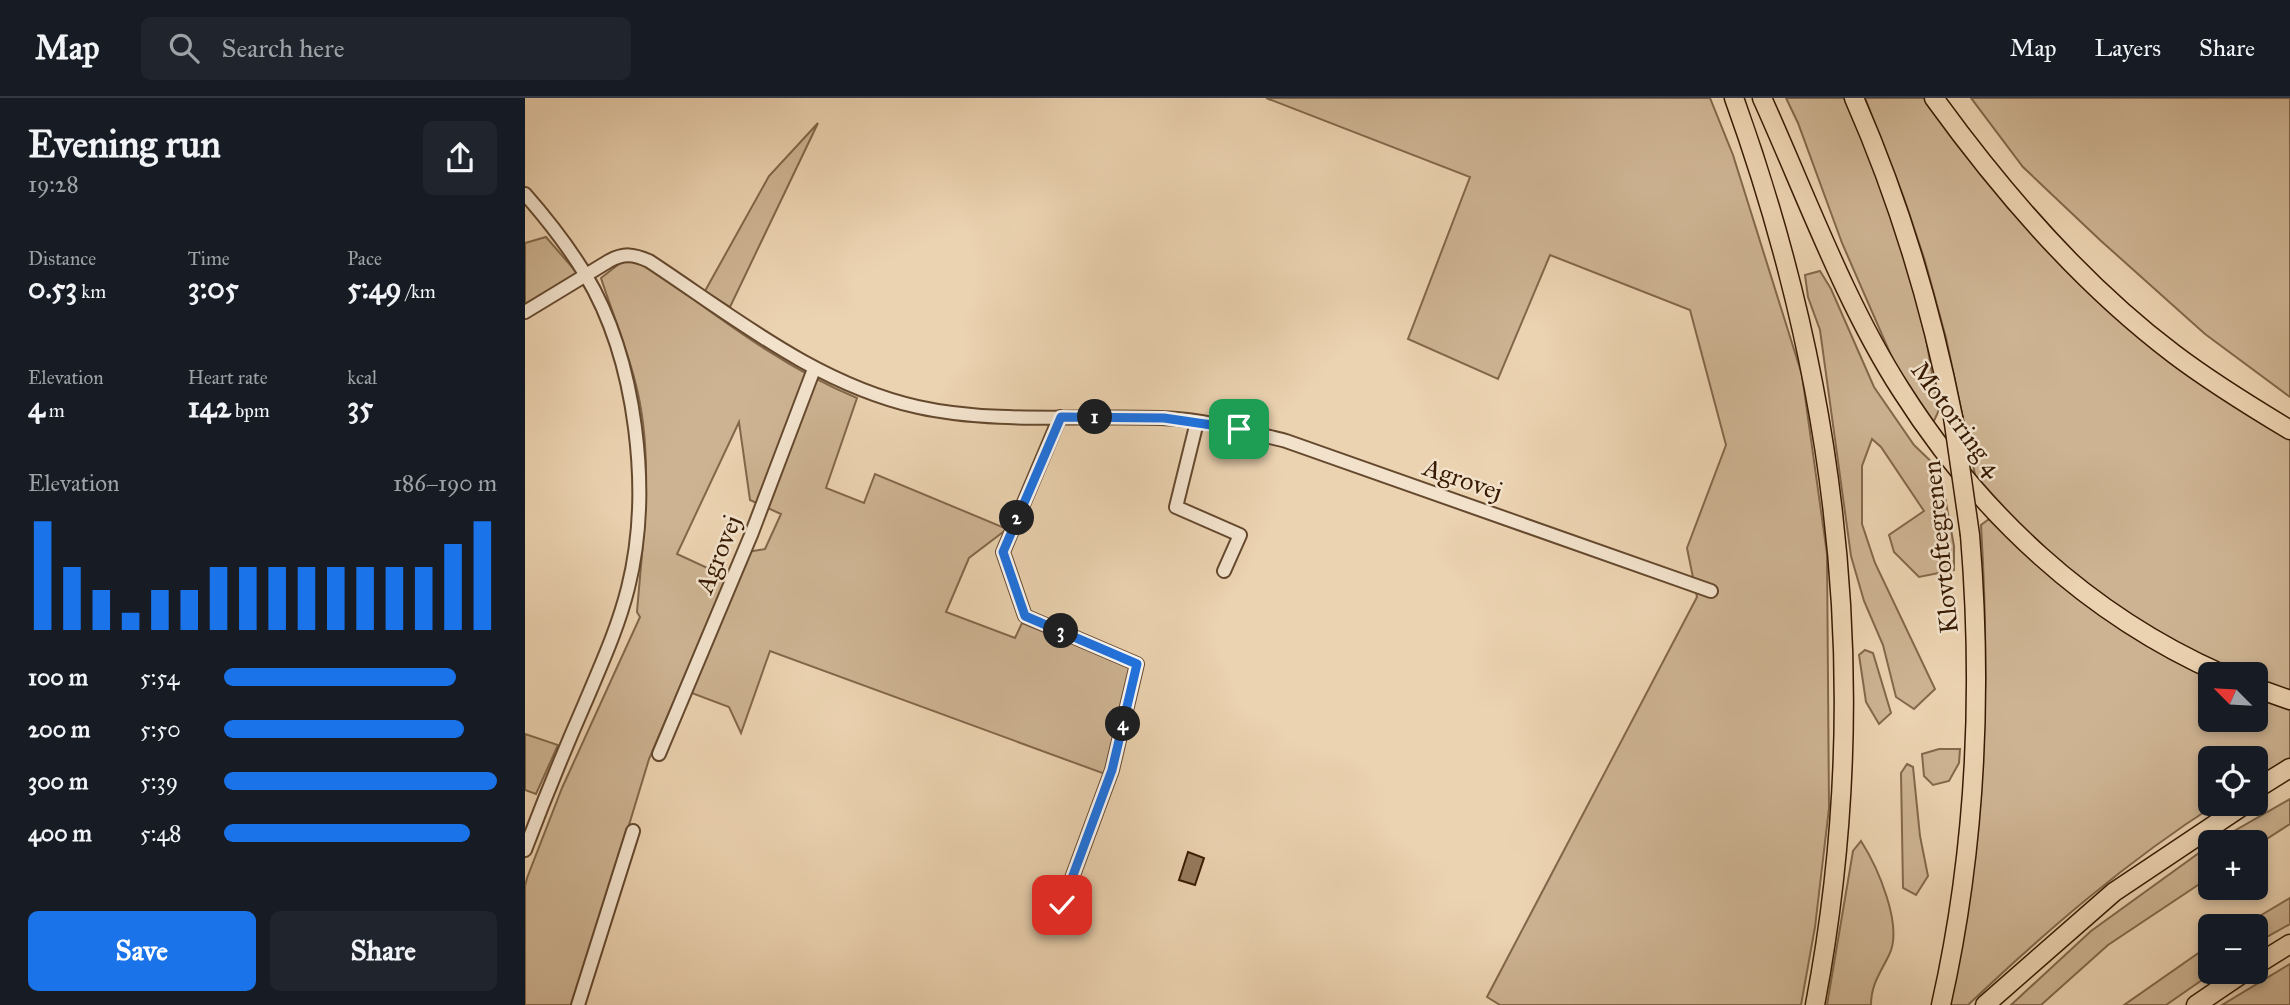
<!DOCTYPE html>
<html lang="en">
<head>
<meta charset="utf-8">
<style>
  body { margin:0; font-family:"IM FELL Great Primer",serif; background:#20242c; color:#f1f3f6; height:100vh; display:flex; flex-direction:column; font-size:26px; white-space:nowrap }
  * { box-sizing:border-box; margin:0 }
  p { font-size:23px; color:#9ea1a6 }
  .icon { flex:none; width:38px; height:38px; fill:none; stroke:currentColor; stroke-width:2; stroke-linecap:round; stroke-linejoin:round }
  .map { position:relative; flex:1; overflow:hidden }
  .drawer { display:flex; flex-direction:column; background:#171b24; width:525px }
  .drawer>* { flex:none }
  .needle { width:46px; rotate:294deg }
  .fabs { position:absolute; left:1673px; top:564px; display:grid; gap:14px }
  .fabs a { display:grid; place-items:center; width:70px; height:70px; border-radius:10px; background:#171b24; box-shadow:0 4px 10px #0003; font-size:35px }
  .pin { position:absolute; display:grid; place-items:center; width:60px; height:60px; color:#fff; margin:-30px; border-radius:14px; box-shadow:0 4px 10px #0006 }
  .km { position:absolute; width:35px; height:35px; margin:-18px; border-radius:50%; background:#222; color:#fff; font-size:19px; line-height:35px; text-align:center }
  .round { display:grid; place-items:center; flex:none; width:74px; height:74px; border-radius:10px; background:#20242c }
  .overview { display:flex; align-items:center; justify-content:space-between; height:119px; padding:0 28px }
  h1 { font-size:38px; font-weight:700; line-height:52px }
  .stats { display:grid; grid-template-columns:repeat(3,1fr); gap:10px; height:119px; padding:7px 28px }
  .stats div { display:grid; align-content:center }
  .stats b { font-size:30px; font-weight:700 }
  .stats small { font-size:19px; font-weight:400 }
  .stats p { font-size:19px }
  .chart { height:196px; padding:14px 28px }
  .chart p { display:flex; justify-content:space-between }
  .chart svg { width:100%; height:126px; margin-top:7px; stroke:#1a73e8; stroke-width:6 }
  .cta { display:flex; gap:14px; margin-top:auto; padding:14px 28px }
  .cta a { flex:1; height:80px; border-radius:10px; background:#1a73e8; color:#fff; font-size:28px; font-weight:700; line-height:80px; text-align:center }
  .cta a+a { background:#20242c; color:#f1f3f6 }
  ul { padding:0 28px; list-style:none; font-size:23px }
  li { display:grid; grid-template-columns:112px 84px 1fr; align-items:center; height:52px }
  li i { height:18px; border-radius:9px; background:#1a73e8 }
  header { display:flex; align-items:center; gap:42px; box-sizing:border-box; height:98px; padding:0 35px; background:#171b24; border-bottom:2px solid #363941 }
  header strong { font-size:33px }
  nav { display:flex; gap:38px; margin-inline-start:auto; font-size:24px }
  .search { width:490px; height:63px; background:#20242c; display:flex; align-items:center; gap:18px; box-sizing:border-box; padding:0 24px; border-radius:10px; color:#9ea1a6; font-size:26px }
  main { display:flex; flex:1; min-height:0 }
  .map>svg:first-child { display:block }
  .green { fill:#cdb392; stroke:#82674a; stroke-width:2 }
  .building { fill:#957a5c; stroke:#381b02; stroke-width:2 }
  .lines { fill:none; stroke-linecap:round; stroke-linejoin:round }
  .minor-casing { stroke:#65492e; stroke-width:16 }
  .highway-casing { stroke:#381b02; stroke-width:21 }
  .minor { stroke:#f2e2cc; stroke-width:12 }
  .highway { stroke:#ebd2b0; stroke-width:18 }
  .highway-bridge-casing { stroke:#381b02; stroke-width:21; stroke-linecap:butt }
  .highway-bridge { stroke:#ebd2b0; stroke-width:18 }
  .route-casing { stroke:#fff; stroke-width:14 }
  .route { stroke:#1a73e8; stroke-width:9 }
  .labels { text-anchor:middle; stroke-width:5; stroke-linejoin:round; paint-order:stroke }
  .street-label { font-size:26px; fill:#381b02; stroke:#f2e2cc }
</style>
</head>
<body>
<header>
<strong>Map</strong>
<div class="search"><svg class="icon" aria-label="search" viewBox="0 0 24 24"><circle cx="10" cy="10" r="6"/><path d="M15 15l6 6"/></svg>Search here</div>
<nav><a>Map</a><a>Layers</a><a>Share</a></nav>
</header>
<main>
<section class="drawer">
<div class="overview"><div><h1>Evening run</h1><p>19:28</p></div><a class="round"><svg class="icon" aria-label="share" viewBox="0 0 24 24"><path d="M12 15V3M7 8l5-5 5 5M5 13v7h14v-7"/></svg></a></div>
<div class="stats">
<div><p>Distance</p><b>0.53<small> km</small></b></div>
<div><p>Time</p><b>3:05</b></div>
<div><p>Pace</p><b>5:49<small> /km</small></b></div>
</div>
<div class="stats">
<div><p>Elevation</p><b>4<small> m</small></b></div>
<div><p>Heart rate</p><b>142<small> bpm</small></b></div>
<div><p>kcal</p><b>35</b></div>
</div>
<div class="chart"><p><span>Elevation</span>186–190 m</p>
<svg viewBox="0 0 160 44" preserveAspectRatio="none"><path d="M5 44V6M15 44V22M25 44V30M35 44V38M45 44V30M55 44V30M65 44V22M75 44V22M85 44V22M95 44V22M105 44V22M115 44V22M125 44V22M135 44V22M145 44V14M155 44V6"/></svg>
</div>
<ul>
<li><b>100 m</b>5:54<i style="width:85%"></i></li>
<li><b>200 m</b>5:50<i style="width:88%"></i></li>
<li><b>300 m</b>5:39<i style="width:100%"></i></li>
<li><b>400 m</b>5:48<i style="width:90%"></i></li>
</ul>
<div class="cta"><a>Save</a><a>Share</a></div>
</section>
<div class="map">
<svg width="1765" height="907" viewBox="0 0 1765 907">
  <rect width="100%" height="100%" fill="#ebd2b0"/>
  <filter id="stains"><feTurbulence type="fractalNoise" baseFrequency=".00286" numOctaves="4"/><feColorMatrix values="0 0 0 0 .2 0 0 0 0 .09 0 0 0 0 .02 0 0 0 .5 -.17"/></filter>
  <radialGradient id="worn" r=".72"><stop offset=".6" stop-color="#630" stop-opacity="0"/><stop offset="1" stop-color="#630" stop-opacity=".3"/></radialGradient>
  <path class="green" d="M741 0H1185L1208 57 1277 277 1302 456 1304 710 1290 829 1276 907H975L962 899 1172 499 1162 450 1201 347 1165 212 1025 157 973 281 883 241 945 79Z
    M1261 0H1319C1347 62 1372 125 1391 191 1401 230 1405 272 1414 312L1408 325 1372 271 1317 145 1273 25Z
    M1340 0H1402L1514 139 1765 340V597L1731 584V576H1711L1655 549 1553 482 1452 386 1421 240 1400 163 1379 100Z
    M1446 0H1765V299L1680 236 1575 142 1498 69Z
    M293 25 205 209 180 193 244 78Z
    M21 139 53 176 0 206V145Z
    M99 162 121 167C190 216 254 268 332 300L301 390 339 405 350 376 482 431 444 460 421 514 490 540 497 525 608 570 580 676 245 553 216 635 204 609 164 594 222 454 240 451 256 416 225 402 214 324 152 456 202 479 124 661 54 892 48 907H0V788L2 780 37 690 115 519 112 514C118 438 130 358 110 283 101 248 87 214 76 180Z
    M1295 173 1306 191 1349 289 1389 347 1415 372 1429 448V472L1394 479 1369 454 1364 437 1399 413 1356 349 1347 341 1337 368V426L1350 465 1410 591 1389 611 1371 599 1358 547 1339 503 1326 458 1295 232 1283 199 1280 177Z
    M1464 421C1529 487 1601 541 1685 581V621H1731V600L1765 612V661L1731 681V660H1685V705H1693C1602 763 1521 833 1443 907H1425C1460 744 1466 592 1456 427Z
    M1340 552 1348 555 1366 615 1354 626 1341 604 1334 557Z
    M0 636 33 647 11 696 0 692Z
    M1414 651H1435L1434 665 1424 683 1408 687 1399 678 1397 656Z
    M1382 666 1388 669 1395 738 1403 778 1391 797 1378 790 1376 675Z
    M1765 701V726L1731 748V744H1690Z
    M1336 743C1352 768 1379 828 1364 857 1356 874 1346 886 1346 907H1302L1328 753Z
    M1685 747V779L1583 847 1516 907H1486L1566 833Z
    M1765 800V826L1731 845V828H1718Z
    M1685 847V873H1690L1641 907H1599Z
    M1765 866V907H1697Z"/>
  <path class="building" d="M663 754 679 760 670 787 654 782Z"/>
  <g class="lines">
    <g class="minor-casing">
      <path id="minor" d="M0 96C22 121 43 148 60 176 112 262 127 395 103 490 93 530 76 567 60 605 39 653 19 702 0 752
        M0 214 84 163C99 155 108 156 124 163 209 219 291 286 393 309 468 326 558 317 636 320 678 321 721 333 761 343L1186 493
        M535 319 478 454 500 518 612 566 587 672 537 807
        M672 324 651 409 715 437 699 473
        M134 656 226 437 289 271
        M53 907 108 733"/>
    </g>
    <g class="highway-casing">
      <path id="highway" d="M1209 0C1315 294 1349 598 1290 907
        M1237 0C1280 95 1320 205 1376 292 1454 415 1563 517 1697 576
        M1329 0C1374 102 1406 209 1428 319
        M1409 0C1477 94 1555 185 1649 256 1686 284 1725 308 1765 332
        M1731 590 1765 602
        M1731 691 1765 670
        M1731 867 1765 846
        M1416 907C1451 752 1458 595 1445 437
        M1460 907 1589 794 1722 705
        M1671 907 1721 873"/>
    </g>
    <use href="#minor" class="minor"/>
    <use href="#highway" class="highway"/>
    <g class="highway-bridge-casing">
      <path id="highway-bridge" d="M1428 319 1445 437"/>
    </g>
    <use href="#highway-bridge" class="highway-bridge"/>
  </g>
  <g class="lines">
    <g class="route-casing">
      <path id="route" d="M537 807 587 672 612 566 500 518 478 454 536 319 639 320 714 331"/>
    </g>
    <use href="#route" class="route"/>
  </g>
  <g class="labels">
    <g class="street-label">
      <text transform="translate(1432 321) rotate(54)" y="9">Motorring 4</text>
      <text transform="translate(938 381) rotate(19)" y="9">Agrovej</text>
      <text transform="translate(1415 449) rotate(-96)" y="9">Klovtoftegrenen</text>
      <text transform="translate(193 456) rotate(-68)" y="9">Agrovej</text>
    </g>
  </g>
  <rect width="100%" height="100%" filter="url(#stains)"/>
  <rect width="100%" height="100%" fill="url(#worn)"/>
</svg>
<div class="fabs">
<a><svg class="needle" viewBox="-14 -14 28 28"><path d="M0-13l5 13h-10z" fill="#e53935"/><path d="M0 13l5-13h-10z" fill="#9ea1a6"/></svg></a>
<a><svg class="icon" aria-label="locate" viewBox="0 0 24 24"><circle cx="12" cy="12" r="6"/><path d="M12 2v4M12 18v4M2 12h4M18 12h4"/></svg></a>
<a>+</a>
<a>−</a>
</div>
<div class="pin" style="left:714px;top:331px;background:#1e9e55"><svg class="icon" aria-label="arrive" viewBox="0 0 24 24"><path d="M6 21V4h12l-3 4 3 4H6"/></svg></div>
<div class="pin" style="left:537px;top:807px;background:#d93025"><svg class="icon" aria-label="check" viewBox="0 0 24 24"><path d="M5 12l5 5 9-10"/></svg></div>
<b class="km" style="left:570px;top:319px">1</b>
<b class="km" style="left:492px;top:420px">2</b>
<b class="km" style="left:536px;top:533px">3</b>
<b class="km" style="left:598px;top:626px">4</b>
</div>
</main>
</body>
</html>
